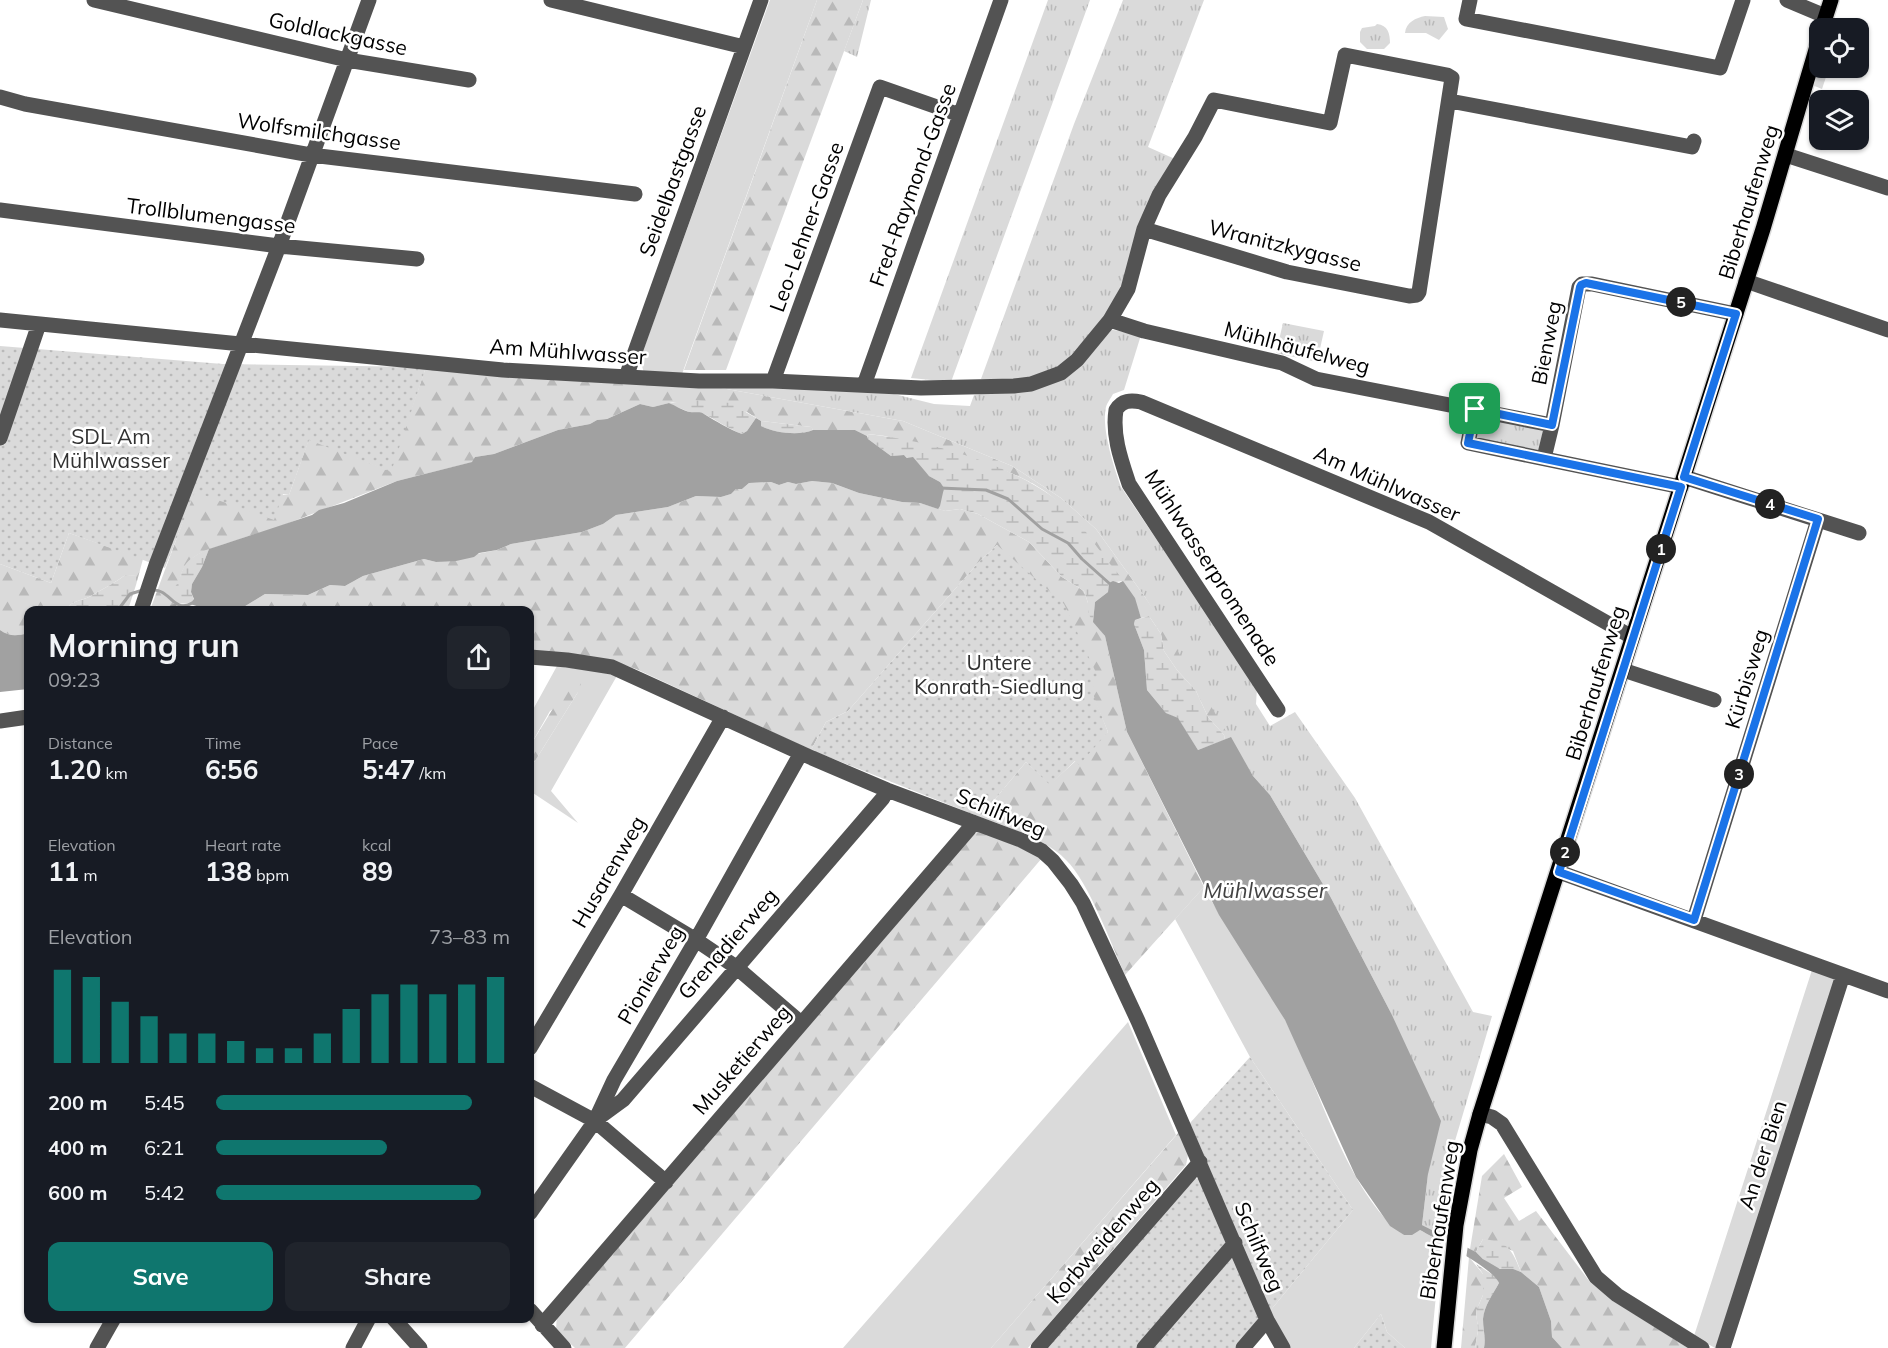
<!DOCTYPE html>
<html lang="en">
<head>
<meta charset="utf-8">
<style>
  body { margin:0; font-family:Mulish,sans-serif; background:#20242c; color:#f1f3f6; height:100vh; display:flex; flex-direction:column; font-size:22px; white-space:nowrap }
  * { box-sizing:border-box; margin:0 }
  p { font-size:20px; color:#9ea1a6 }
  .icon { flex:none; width:33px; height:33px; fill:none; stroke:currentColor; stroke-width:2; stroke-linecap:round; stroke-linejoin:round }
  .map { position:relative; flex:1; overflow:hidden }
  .sheet { position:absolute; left:24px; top:606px; width:510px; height:717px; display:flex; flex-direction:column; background:#171b24; border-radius:12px; box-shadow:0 2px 4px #0004 }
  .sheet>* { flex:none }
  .fabs { position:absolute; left:1809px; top:18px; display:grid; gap:12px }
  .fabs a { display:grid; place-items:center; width:60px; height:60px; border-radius:12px; background:#171b24; box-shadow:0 2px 4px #0004; font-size:30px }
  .pin { position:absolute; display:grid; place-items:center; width:51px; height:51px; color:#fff; margin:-26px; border-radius:12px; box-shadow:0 3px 9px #0006 }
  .km { position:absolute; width:30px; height:30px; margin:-15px; border-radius:50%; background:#222; color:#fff; font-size:16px; line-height:30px; text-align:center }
  .round { display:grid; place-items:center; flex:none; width:63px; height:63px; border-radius:12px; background:#20242c }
  .headline { display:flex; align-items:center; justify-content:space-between; height:102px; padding:0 24px }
  h1 { font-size:33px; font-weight:700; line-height:45px }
  .stats { display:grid; grid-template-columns:repeat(3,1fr); gap:9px; height:102px; padding:6px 24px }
  .stats div { display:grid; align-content:center }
  .stats b { font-size:26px; font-weight:700 }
  .stats small { font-size:16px; font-weight:400 }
  .stats p { font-size:16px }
  .chart { height:168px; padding:12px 24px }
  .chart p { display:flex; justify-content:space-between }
  .chart svg { width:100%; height:108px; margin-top:6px; stroke:#0f766e; stroke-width:6 }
  .cta { display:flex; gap:12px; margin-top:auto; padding:12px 24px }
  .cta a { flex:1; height:69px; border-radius:12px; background:#0f766e; color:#fff; font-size:24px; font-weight:700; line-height:69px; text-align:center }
  .cta a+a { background:#20242c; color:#f1f3f6 }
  ul { padding:0 24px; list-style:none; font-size:20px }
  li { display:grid; grid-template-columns:96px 72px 1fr; align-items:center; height:45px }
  li i { height:15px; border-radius:8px; background:#0f766e }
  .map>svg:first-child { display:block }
  .grass { fill:#dadada }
  .forest { fill:url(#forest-firs) }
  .wetland { fill:url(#wetland-marsh) }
  .park { fill:url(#park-tufts) }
  .garden { fill:url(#garden-dots) }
  .water { fill:#a1a1a1 }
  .pier { fill:#fff }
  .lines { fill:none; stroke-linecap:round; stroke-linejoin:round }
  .stream { stroke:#a1a1a1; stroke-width:3 }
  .major-casing { stroke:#dbdbdb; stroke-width:18 }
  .minor { stroke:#535353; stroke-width:15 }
  .major { stroke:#000; stroke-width:15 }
  .route-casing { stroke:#fff; stroke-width:12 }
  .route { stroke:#1a73e8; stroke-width:8 }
  .labels { text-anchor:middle; stroke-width:5; stroke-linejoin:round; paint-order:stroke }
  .street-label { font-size:21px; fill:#000; stroke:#fff }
  .park-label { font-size:21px; fill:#313131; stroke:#fff }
  .water-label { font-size:22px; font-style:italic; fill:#424242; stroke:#fff }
</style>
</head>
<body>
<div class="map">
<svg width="1888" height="1348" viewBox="0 0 1888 1348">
  <defs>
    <pattern id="forest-firs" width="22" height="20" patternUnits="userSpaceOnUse" patternTransform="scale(1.5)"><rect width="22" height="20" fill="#dadada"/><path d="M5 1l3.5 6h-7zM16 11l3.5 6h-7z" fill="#b9b9b9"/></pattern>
    <pattern id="wetland-marsh" width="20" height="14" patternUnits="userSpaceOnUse" patternTransform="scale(1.5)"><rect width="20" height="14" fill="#dadada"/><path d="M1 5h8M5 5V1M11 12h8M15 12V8" fill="none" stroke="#b9b9b9"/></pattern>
    <pattern id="park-tufts" width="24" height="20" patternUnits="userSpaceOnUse" patternTransform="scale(1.5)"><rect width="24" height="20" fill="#dadada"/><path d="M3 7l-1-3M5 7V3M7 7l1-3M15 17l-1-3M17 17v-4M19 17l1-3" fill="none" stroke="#b9b9b9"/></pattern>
    <pattern id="garden-dots" width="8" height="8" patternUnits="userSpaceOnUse" patternTransform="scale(1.5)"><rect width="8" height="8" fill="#dadada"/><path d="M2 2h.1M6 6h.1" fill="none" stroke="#b9b9b9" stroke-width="1.8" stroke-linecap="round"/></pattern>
  </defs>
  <rect width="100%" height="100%" fill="#fff"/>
  <path class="grass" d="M770 0H817L682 374 644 373 640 359Z
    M1819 63 1820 68H1829L1822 89 1812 85Z
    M557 666 618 674 551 791 578 823 530 791V765L535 761 578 692 550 711 530 746V715Z
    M1204 887C1228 933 1261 974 1285 1020 1318 1082 1347 1195 1404 1235L1420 1230 1441 1242 1431 1348H1405L1387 1332 1381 1314 1354 1348H1290L1270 1311 1353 1210 1250 1057 1175 919Z
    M1812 970 1836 980 1719 1348H1715L1694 1336Z
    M1128 1022 1176 1135 991 1348H843Z"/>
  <path class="forest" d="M817 0H863L726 370H684Z
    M426 367 721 388 903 421 1012 466 1061 498 1096 529 1145 597 1234 731 1231 737 1225 740 1224 735 1208 717 1196 691 1177 670 1164 651 1161 634 1149 616 1141 618C1133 591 1119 577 1103 556 1088 536 1075 516 1056 500 1018 465 935 450 885 436L868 434 867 436 855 430H813L811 427 761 421 747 412 673 402 653 407 640 404 607 419 597 420 590 424 558 430 494 454 475 457 473 462 397 481 263 533C251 534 242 539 231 542 193 554 177 559 178 603L203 608H242L265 594 308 595 330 585 345 586 363 576 424 559 436 562 497 550 511 544 582 532 603 524 616 515 668 507 696 496 721 497 731 494 736 489H742L749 483 771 482 779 485 788 482 796 484 812 481 832 483 859 493 902 502 920 503 945 511 960 509 978 514 1029 542 1062 577 1084 591 1088 603V613L1105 636 1127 732 1204 887 1125 975C1111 944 1089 882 1066 860 1046 839 1007 827 980 817L1026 762 1050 784 1108 732 1090 689 997 545 977 564 848 711 826 722 811 750 636 669 619 663 530 653V610H150L194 492 289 495 309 439 390 471Z
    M69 533 143 559 136 585V576L125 575C115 583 102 589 91 596 81 601 72 600 66 610H28V633C17 636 10 637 0 630V564L51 583Z
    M577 680H580L581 684 578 692 535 761 530 765V746L560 697Z
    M975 830H982L1042 858 625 1348H575L556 1330 557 1313Z
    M1179 1132 1188 1155 1186 1165 1028 1348H991Z
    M1504 1154 1522 1187 1504 1198 1519 1221 1536 1211 1590 1282 1614 1301 1688 1348H1562L1552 1337 1551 1321 1539 1287 1521 1272 1513 1251 1483 1239 1476 1252 1470 1249 1482 1176Z
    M1469 1257 1483 1274V1295L1476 1311 1478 1330 1475 1348H1461Z"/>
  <path class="wetland" d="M693 400 730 403 756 418 747 431 742 434C728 429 717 420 704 414 701 412 695 414 690 412 684 410 674 406 669 403Z
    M761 421 811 427 813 430C799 436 775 433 761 426Z
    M867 434C925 440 1005 462 1053 497 1074 512 1088 536 1104 556 1110 565 1118 572 1123 581L1109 583 1108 592 1095 602 1093 622 1088 613V603L1084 591 1062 577 1029 542 978 514 960 509 945 511 938 509 942 492 940 482 929 476 904 455 891 456 868 439Z
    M209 549 202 567 192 584 191 592 194 600 190 604 178 603 173 596 172 590C180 583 179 576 184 567 188 559 200 552 209 549Z
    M125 575 136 576V585L128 610H66C72 600 81 601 91 596 102 589 115 583 125 575Z
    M1149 616 1161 634 1164 651 1177 670 1196 691 1208 717 1224 735 1225 740 1198 750 1178 719 1166 713 1147 690 1144 650 1134 624 1135 620Z
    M1483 1239C1509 1242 1512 1250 1521 1272 1514 1269 1508 1271 1501 1269 1491 1267 1482 1258 1476 1252Z
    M1476 1264 1496 1277 1499 1283C1493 1294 1484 1306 1483 1319 1483 1330 1486 1337 1484 1348H1475L1478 1330 1476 1311 1483 1295V1274Z"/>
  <path class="park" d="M863 0H871L857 57 844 51Z
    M1048 0H1090L951 382 911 378Z
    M1123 0H1204L1148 147 1175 159 1125 281 1113 307 1058 370 1029 380 981 379 1074 124Z
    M1425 16 1444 17 1448 29 1439 40 1426 33H1405C1406 22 1416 18 1425 16Z
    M1377 24C1388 25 1390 34 1390 43L1384 49H1367L1360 42V32L1362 28 1375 26Z
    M1283 323 1324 331 1317 362 1276 353Z
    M1108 329 1141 335 1124 390 1113 394C1111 398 1107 403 1106 407 1101 428 1114 467 1121 487L1257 688 1256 704 1270 726 1295 712 1355 798 1473 1012 1492 1016 1452 1151 1440 1234 1422 1225 1428 1174 1391 1013 1330 896 1270 795 1253 776 1145 597 1096 529 1061 498 1012 466 903 421 721 388 772 387 890 393 934 404 970 406 974 395 1032 387Z
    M1480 417 1543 430 1539 450 1475 438Z"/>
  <path class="garden" d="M0 346 223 364 426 367 391 472 309 440 289 495 283 494 274 520 195 492 165 568 69 533 51 583 0 564Z
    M997 545 1064 604 1099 679 1091 689 1108 732 1079 765 1075 761 1050 785 1026 762 980 817 811 750 826 722 848 711 977 564Z
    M1250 1057 1353 1210 1270 1311 1190 1123Z
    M1191 1178 1200 1179 1228 1243 1138 1348H1044Z
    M1233 1257 1261 1318 1235 1348H1150Z
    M1381 1314 1387 1332 1405 1348H1354Z"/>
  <path class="water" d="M669 403C674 405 684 411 690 412 695 413 700 411 704 414 716 421 728 429 742 434L747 431 756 418 761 421V426C775 433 799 436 813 430H855L867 436 868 439 891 456 904 455 907 458 913 457 929 476 940 482 944 488 940 506 938 509 920 503 902 502 859 493 832 483 812 481 796 484 788 482 779 485 771 482 749 483 742 489H736L731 494 721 497 696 496 668 507 616 515 603 524 582 532 511 544 497 550 479 553 474 557 456 561 436 562 424 559 363 576 345 586 330 585 308 595 265 594 242 608H203L190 604 194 599 191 592 192 584 202 567 209 549 312 515 319 510 344 503 397 481 472 462 475 457 494 454 558 430 590 424 597 420 607 419 640 404 653 407Z
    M1113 581 1119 583 1123 581 1135 598 1141 618 1135 620 1134 624 1144 650 1147 690 1166 713 1178 718 1198 750 1231 737 1253 776 1270 795 1330 896 1391 1013 1441 1121 1428 1174 1422 1225 1476 1252 1483 1259 1500 1269H1513L1521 1272 1539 1287 1551 1321 1552 1337 1562 1348H1484C1486 1337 1483 1330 1483 1319 1484 1306 1493 1294 1499 1283 1492 1267 1437 1240 1420 1230L1412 1235H1404L1390 1226 1356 1177 1285 1020 1219 915 1127 732 1105 636 1093 622 1095 602 1108 592 1109 583Z
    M0 630C10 637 17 636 28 633V689L0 692Z"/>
  <path class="pier" d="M1442 1232 1468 1245 1466 1259 1441 1245Z"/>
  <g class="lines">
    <path class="stream" d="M940 488 986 490 1008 499 1042 529 1068 543 1082 559 1110 584
      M153 590C170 589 174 614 192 603
      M118 610 130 594 143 590
      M164 610 175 605"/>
    <g class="major-casing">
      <path id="major" d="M1822 28 1831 0
        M1444 1348 1456 1225 1470 1150 1480 1114 1763 229 1820 36"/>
    </g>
    <path class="minor" d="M94 0 347 60 469 80
      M551 0 744 47
      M1470 0 1466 19 1720 68 1743 0
      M1787 0 1825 16
      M0 97 25 104 311 155 635 194
      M1450 101 1692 147 1694 141
      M1786 155 1888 188
      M0 210 279 246 417 259
      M1746 281 1888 330
      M0 320 503 370 699 381H773L921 388 1014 386 1031 384 1061 373 1077 360 1110 320 1128 289 1144 229 1159 195 1195 137 1214 100 1330 123 1345 55 1447 75 1452 78 1419 292 1417 295 1409 296 1287 272 1144 229
      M1110 320 1144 331 1282 363 1316 379 1552 425 1544 458
      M626 377 761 0
      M773 381 880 87 960 115
      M864 385 1001 0
      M1475 409 1468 443 1681 487
      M1552 425 1579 287 1582 284H1592L1736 314
      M0 438 39 324
      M1684 477 1859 533
      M141 610 156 565 279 246 369 0
      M530 657 567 660 612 667 812 758 887 790 1021 840 1042 851 1053 861 1071 884 1083 903 1138 1021 1267 1320 1283 1348
      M1623 670 1714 700
      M1278 710 1129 484C1121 460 1112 435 1116 410 1122 400 1131 400 1141 402L1429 522 1632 637
      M0 721 28 717
      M1559 872 1888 991
      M621 895 696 940 736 967 801 1023
      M1694 920 1818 520
      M530 1048 621 895 723 717
      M530 1086 595 1121 666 1182
      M1480 1114 1492 1117 1502 1124 1596 1277 1617 1295 1702 1348
      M597 1119 623 1100 883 798 887 790
      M530 1213 595 1121 614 1080 696 940 801 753
      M530 1310 564 1348
      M393 1318 420 1348
      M542 1325 969 829 973 822
      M97 1348 114 1318
      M353 1348 369 1318
      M1038 1348 1200 1162
      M1144 1348 1235 1243
      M1243 1348 1267 1320
      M1723 1348 1843 975"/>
    <use href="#major" class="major"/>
  </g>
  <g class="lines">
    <g class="route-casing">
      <path id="route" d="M1586 283 1736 314 1684 477 1818 519 1694 920 1559 872 1681 487 1468 443 1475 409 1552 425 1580 287 1581 285Z"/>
    </g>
    <use href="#route" class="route"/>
  </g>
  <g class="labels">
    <g class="street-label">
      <text transform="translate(338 34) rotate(12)" y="7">Goldlackgasse</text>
      <text transform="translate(319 132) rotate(8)" y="7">Wolfsmilchgasse</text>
      <text transform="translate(673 181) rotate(-70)" y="7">Seidelbastgasse</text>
      <text transform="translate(913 185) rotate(-70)" y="7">Fred-Raymond-Gasse</text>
      <text transform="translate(1749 202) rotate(-73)" y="7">Biberhaufenweg</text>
      <text transform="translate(211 216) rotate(7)" y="7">Trollblumengasse</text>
      <text transform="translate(807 227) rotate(-70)" y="7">Leo-Lehner-Gasse</text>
      <text transform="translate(1285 246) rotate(14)" y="7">Wranitzkygasse</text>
      <text transform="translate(1547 343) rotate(-79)" y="7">Bienweg</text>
      <text transform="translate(1297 348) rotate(15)" y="7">Mühlhäufelweg</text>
      <text transform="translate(568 352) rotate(4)" y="7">Am Mühlwasser</text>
      <text transform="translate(1387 484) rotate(24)" y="7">Am Mühlwasser</text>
      <text transform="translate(1212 568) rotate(57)" y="7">Mühlwasserpromenade</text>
      <text transform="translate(1747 679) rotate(-73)" y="7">Kürbisweg</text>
      <text transform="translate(1596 683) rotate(-73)" y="7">Biberhaufenweg</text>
      <text transform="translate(1001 813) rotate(23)" y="7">Schilfweg</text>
      <text transform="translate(609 872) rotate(-60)" y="7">Husarenweg</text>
      <text transform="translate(728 944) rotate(-49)" y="7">Grenadierweg</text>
      <text transform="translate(651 975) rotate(-60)" y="7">Pionierweg</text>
      <text transform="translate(742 1060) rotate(-49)" y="7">Musketierweg</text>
      <text transform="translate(1763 1155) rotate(-72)" y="7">An der Bien</text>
      <text transform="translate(1440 1220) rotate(-81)" y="7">Biberhaufenweg</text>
      <text transform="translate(1103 1241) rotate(-49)" y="7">Korbweidenweg</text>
      <text transform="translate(1259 1247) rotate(67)" y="7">Schilfweg</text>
    </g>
    <g class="park-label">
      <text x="111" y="444">SDL Am<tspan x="111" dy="24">Mühlwasser</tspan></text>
      <text x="999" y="670">Untere<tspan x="999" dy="24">Konrath-Siedlung</tspan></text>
    </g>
    <g class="water-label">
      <text x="1265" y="898">Mühlwasser</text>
    </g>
  </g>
</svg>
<div class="fabs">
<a><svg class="icon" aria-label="locate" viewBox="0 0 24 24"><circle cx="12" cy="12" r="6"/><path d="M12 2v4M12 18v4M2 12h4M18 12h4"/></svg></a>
<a><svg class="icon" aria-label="layers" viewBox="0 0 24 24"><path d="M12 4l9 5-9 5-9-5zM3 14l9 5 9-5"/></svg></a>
</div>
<div class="pin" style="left:1475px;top:409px;background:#1e9e55"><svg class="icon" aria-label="arrive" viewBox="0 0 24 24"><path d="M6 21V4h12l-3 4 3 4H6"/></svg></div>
<b class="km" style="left:1661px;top:549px">1</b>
<b class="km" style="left:1565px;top:852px">2</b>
<b class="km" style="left:1739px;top:774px">3</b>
<b class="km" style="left:1770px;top:504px">4</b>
<b class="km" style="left:1681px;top:302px">5</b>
<section class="sheet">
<div class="headline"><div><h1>Morning run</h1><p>09:23</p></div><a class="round"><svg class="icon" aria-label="share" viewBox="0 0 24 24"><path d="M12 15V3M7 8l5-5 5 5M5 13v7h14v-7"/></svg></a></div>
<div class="stats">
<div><p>Distance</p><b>1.20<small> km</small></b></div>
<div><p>Time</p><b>6:56</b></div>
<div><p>Pace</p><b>5:47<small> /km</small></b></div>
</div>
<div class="stats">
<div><p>Elevation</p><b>11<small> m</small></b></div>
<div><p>Heart rate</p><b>138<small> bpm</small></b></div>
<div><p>kcal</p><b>89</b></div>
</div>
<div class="chart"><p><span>Elevation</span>73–83 m</p>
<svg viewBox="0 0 160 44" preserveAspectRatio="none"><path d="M5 44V6M15 44V9M25 44V19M35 44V25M45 44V32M55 44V32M65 44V35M75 44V38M85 44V38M95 44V32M105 44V22M115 44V16M125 44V12M135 44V16M145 44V12M155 44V9"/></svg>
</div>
<ul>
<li><b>200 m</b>5:45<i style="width:87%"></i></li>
<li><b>400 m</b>6:21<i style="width:58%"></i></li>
<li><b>600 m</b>5:42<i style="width:90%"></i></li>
</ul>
<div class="cta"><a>Save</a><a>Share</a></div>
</section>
</div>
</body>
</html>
